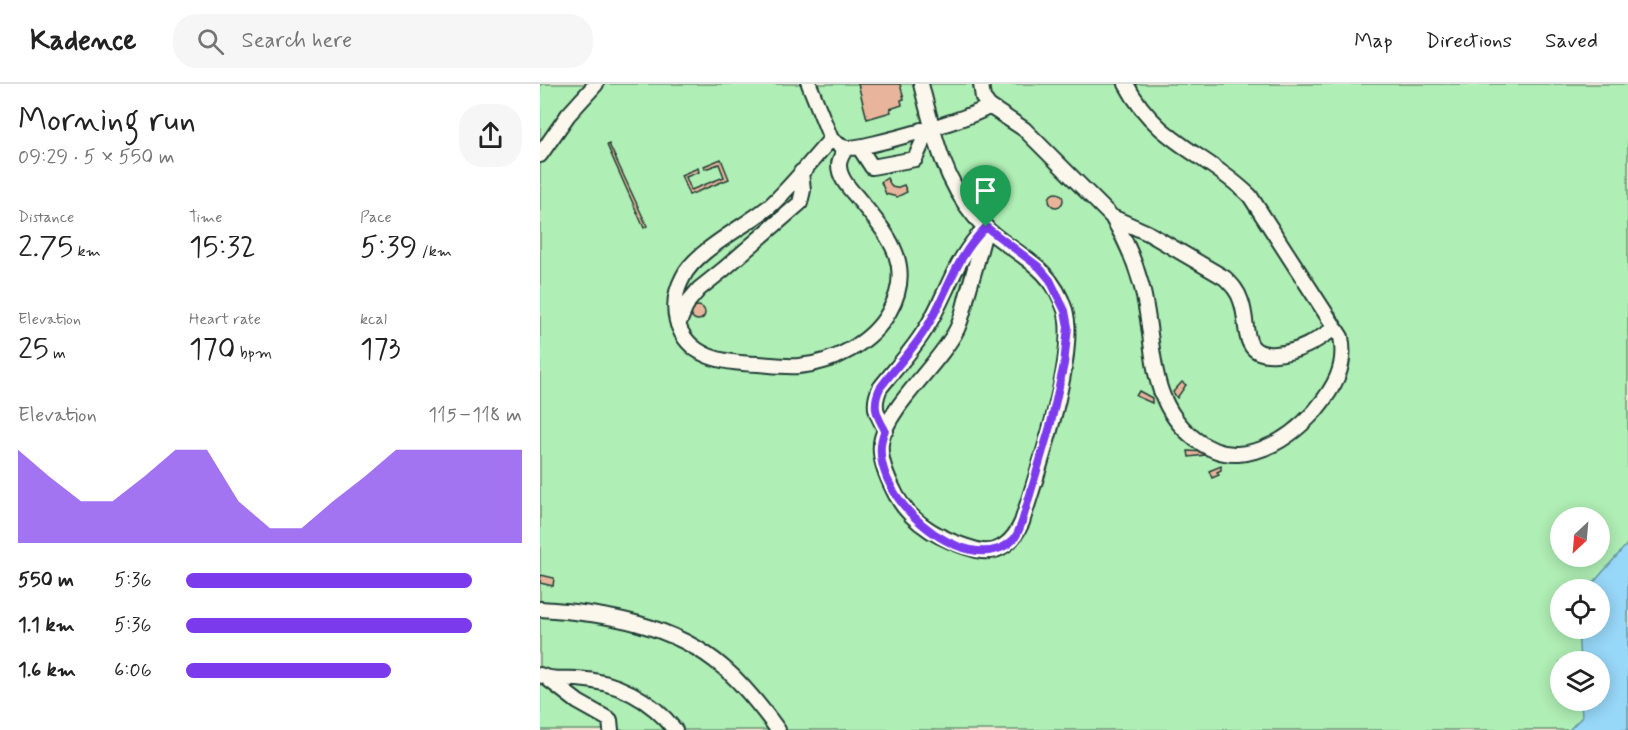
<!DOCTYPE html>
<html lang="en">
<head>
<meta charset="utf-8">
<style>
  body { margin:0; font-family:Mynerve,sans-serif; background:#f6f6f6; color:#222; height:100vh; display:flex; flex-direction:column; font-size:22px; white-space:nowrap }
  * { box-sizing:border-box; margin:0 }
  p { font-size:20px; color:#767676 }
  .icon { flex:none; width:33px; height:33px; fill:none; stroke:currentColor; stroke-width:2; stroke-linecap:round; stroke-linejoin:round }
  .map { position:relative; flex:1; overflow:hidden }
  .drawer { display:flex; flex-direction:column; background:#fff; width:540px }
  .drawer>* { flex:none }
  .needle { width:39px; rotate:206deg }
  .buttons { position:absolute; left:1010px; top:423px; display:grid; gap:12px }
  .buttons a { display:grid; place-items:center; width:60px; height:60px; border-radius:50%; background:#fff; box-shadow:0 3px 15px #0003; font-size:30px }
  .pin { position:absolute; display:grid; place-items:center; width:51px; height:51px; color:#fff; margin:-62px -26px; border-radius:50% 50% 50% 0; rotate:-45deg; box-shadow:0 0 6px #0007 }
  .pin .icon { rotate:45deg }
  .round { display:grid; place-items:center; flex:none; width:63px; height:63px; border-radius:24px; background:#f6f6f6 }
  .summary { display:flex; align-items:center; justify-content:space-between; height:102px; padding:0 18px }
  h1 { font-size:33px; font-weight:600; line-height:45px }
  .metrics { display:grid; grid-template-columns:repeat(3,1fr); gap:9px; height:102px; padding:6px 18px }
  .metrics div { display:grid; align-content:center }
  .metrics b { font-size:30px; font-weight:600 }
  .metrics small { font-size:16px; font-weight:400 }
  .metrics p { font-size:16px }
  .chart { height:168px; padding:12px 18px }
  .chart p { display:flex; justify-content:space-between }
  .chart svg { width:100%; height:108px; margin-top:6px; fill:#7c3aed; opacity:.7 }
  ul { padding:0 18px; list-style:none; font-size:20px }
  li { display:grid; grid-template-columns:96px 72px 1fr; align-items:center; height:45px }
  li i { height:15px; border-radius:8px; background:#7c3aed }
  header { display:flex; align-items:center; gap:36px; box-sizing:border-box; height:84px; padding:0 30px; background:#fff; border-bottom:2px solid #e0e0e0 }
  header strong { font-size:28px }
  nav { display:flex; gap:33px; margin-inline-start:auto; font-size:21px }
  .search { width:420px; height:54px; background:#f6f6f6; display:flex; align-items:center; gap:15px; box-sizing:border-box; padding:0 21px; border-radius:24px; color:#767676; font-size:22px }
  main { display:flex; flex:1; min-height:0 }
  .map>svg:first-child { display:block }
  .green { fill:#afeeb4; stroke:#679674; stroke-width:1.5; fill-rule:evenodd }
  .water { fill:#97d7f8; stroke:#6799aa; stroke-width:1.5 }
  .building { fill:#e8b49b; stroke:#1f3d34; stroke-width:1.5 }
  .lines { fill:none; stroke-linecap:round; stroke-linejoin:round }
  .minor-casing { stroke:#1f3d34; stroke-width:18 }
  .minor { stroke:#fbf7ec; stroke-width:14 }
  .route-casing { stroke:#fff; stroke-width:12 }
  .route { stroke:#7c3aed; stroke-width:8 }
</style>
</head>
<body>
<header>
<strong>Kadence</strong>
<div class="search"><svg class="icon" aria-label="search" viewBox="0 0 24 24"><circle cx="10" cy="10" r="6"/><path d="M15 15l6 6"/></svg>Search here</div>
<nav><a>Map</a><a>Directions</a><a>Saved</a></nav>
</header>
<main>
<section class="drawer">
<div class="summary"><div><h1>Morning run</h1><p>09:29 · 5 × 550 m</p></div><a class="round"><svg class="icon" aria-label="share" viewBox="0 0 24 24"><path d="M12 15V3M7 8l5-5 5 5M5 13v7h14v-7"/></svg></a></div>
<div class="metrics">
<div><p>Distance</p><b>2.75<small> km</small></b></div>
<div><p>Time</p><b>15:32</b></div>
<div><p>Pace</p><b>5:39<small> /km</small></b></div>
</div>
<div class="metrics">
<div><p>Elevation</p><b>25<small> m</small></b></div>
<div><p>Heart rate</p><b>170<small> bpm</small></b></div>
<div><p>kcal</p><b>173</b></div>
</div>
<div class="chart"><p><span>Elevation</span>115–118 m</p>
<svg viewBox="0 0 160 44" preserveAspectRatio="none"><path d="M0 44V6L10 17L20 27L30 27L40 17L50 6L60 6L70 27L80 38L90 38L100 27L110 17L120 6L130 6L140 6L150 6L160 6V44z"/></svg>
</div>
<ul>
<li><b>550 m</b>5:36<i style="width:85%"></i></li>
<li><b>1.1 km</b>5:36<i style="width:85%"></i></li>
<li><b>1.6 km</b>6:06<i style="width:61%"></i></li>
</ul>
</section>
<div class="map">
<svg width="1088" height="646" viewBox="0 0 1088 646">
  <rect width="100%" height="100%" fill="#f5e3d4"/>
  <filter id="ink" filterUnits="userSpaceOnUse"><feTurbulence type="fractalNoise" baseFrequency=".0167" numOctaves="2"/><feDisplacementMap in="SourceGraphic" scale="12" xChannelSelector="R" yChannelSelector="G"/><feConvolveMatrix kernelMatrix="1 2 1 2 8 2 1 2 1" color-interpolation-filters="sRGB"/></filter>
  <g filter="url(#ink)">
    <path class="green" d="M0 0H1088V646H0ZM1020 434H1059V472H1020ZM1020 506H1059V544H1020ZM1020 578H1059V616H1020Z"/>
    <path class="water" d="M1088 459V646H1029L1042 633 1041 617 1059 616V578L1040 577 1038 545 1059 544V506L1048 505Z"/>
    <path class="building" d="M318 0H360L364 15 361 16 362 21 350 25 351 28 327 35Z
      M69 60 107 142 104 144 67 61Z
      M181 75 189 95 149 111 141 91 158 84 159 88 146 93 151 106 184 93 179 80 165 85 164 82Z
      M347 94 352 103 356 104 364 101 367 108 357 113 346 110 341 98Z
      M509 116a7 7 0 1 1 14 0a7 7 0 1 1-14 0Z
      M151 229a7 7 0 1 1 14 0a7 7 0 1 1-14 0Z
      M642 298 646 301 637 314 633 308Z
      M599 307 612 314V319L596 312Z
      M648 367 664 368 665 371 649 373Z
      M681 382V386L677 388 679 391 672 394 669 387Z
      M1 491 14 494 13 502 0 499Z"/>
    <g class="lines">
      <g class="minor-casing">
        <path id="minor" d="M269 0 291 55C296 59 300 63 307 64 324 65 437 33 449 22
          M381 0C393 47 403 95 435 133 465 168 510 176 525 226 538 273 497 389 482 438 474 456 459 472 437 466 404 457 373 442 356 411 348 395 337 372 342 354 351 320 400 279 417 245 423 233 425 218 429 205 435 184 441 164 446 143
          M441 0 443 14 449 22 484 45 572 133C584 153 595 178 601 200 617 256 604 315 655 355 667 364 683 371 698 370 729 368 754 350 775 327 794 304 807 283 801 253L710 112C666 69 617 59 586 0
          M291 55C271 77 252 102 230 122 206 142 155 167 143 193 135 208 133 221 137 237 147 274 184 279 218 280 231 281 245 283 259 282 293 279 332 259 349 228 377 179 345 148 316 112 308 103 299 93 299 81 299 75 303 69 306 64
          M319 63 332 83 375 75 383 57 381 46
          M0 71 28 31 56 0
          M572 133 608 149 685 194C692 201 698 207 701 217 710 242 699 273 736 270 760 268 776 257 795 244
          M138 241 148 218 159 205 184 185 260 119 263 106 261 88
          M346 346C336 330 332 321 340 304 355 285 372 267 385 246 409 208 412 178 446 143
          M0 525C64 529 134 540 184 584 205 602 222 624 238 646
          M0 591C12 597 24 594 37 595 76 597 111 615 135 646
          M8 595 38 618 70 636 71 646"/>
      </g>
      <use href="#minor" class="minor"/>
    </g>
  </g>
  <g class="lines" filter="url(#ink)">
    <g class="route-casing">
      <path id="route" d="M446 143 499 183 510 196 525 227 528 243 524 280 511 339 482 438C480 443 478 450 474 455 428 501 318 406 345 346 336 331 332 321 340 304 354 285 372 267 385 246 409 208 412 178 446 143Z"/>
    </g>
    <use href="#route" class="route"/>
  </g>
</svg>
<div class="buttons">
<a><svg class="needle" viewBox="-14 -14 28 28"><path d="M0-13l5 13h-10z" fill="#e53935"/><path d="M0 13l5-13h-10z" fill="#767676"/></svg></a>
<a><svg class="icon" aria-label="locate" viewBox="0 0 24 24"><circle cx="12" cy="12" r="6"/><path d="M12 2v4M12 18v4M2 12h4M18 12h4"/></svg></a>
<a><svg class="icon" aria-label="layers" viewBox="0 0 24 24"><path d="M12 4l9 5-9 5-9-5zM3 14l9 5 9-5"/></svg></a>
</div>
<div class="pin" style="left:446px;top:143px;background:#1e9e55"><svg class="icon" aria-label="arrive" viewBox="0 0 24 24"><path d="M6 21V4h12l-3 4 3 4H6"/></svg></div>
</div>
</main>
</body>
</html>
